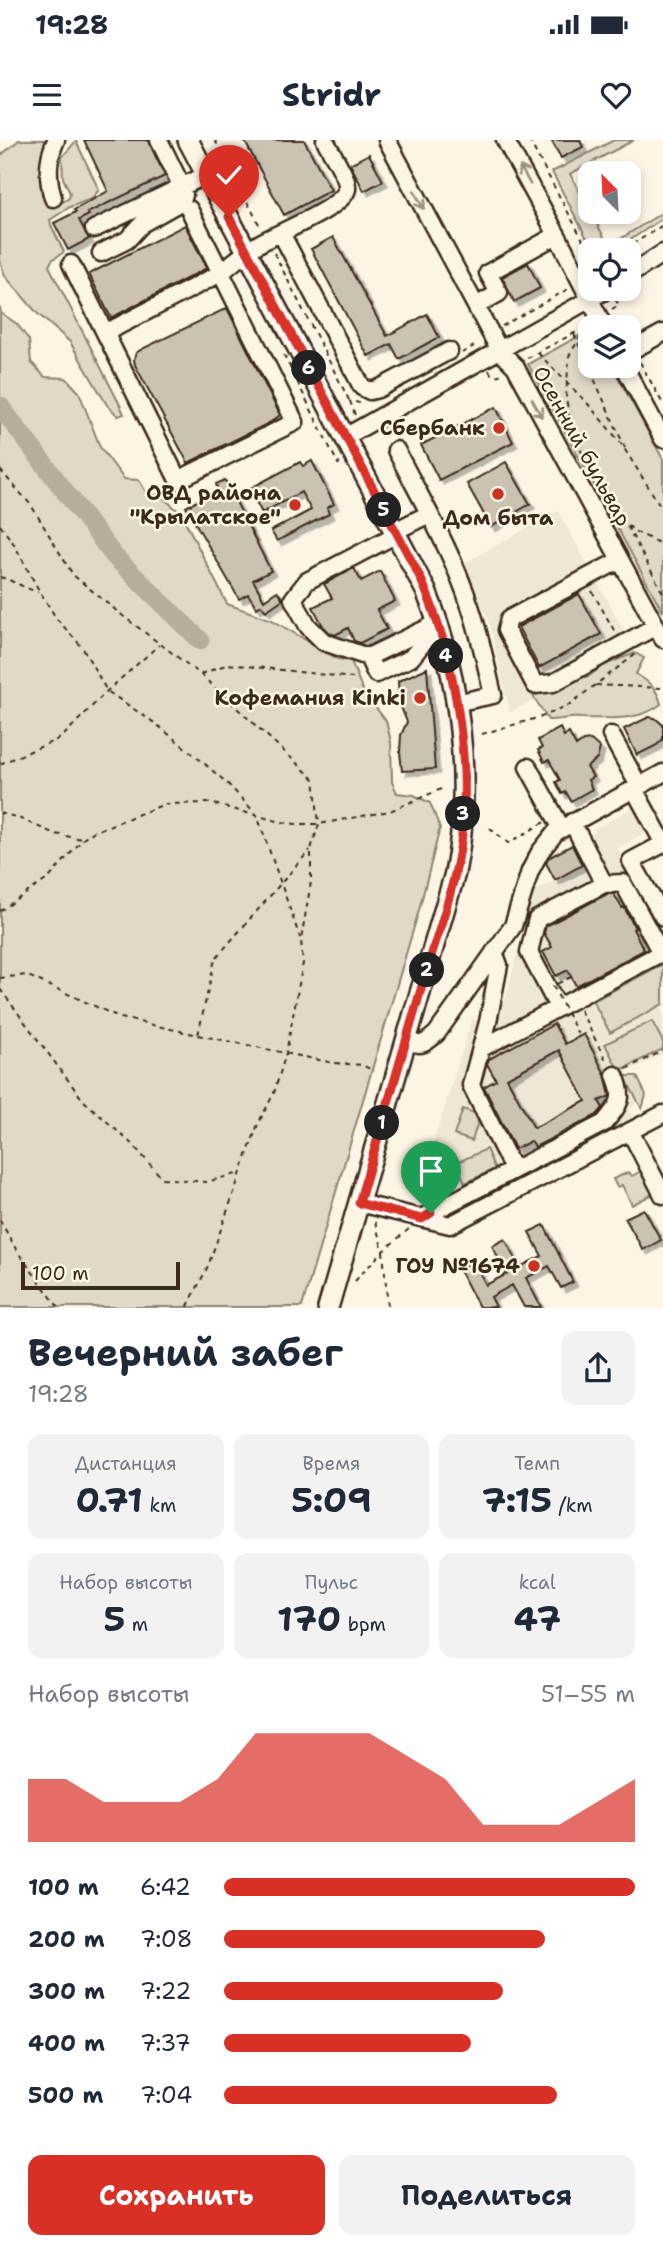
<!DOCTYPE html>
<html lang="ru">
<head>
<meta charset="utf-8">
<style>
  body { margin:0; font-family:"Shantell Sans",sans-serif; background:#f2f2f3; color:#1f2937; height:100vh; display:flex; flex-direction:column; font-size:26px; white-space:nowrap }
  * { box-sizing:border-box; margin:0 }
  p { font-size:23px; color:#747a83 }
  .icon { flex:none; width:38px; height:38px; fill:none; stroke:currentColor; stroke-width:2; stroke-linecap:round; stroke-linejoin:round }
  .map { position:relative; height:1168px; overflow:hidden }
  .details { display:flex; flex-direction:column; background:#fff; flex:1 }
  .details>* { flex:none }
  .needle { width:46px; rotate:336deg }
  .buttons { position:absolute; left:578px; top:21px; display:grid; gap:14px }
  .buttons a { display:grid; place-items:center; width:63px; height:63px; border-radius:14px; background:#fff; box-shadow:0 4px 10px #0003; font-size:35px }
  .scale { position:absolute; left:21px; bottom:18px; width:159px; box-sizing:border-box; padding-left:7px; border:4px solid #3b2a1e; border-top:0; font-size:19px; line-height:24px; white-space:nowrap; color:#3b2a1e; -webkit-text-stroke:5px #fcf5e5; paint-order:stroke }
  .pin { position:absolute; display:grid; place-items:center; width:60px; height:60px; color:#fff; margin:-72px -30px; border-radius:50% 50% 50% 0; rotate:-45deg; box-shadow:0 0 7px #0007 }
  .pin .icon { rotate:45deg }
  .km { position:absolute; width:35px; height:35px; margin:-18px; border-radius:50%; background:#222; color:#fff; font-size:19px; line-height:35px; text-align:center }
  .round { display:grid; place-items:center; flex:none; width:74px; height:74px; border-radius:14px; background:#f2f2f3 }
  .head { display:flex; align-items:center; justify-content:space-between; height:119px; padding:0 28px }
  h1 { font-size:38px; font-weight:700; line-height:52px }
  .figures { display:grid; grid-template-columns:repeat(3,1fr); gap:10px; height:119px; padding:7px 28px }
  .figures div { display:grid; align-content:center; border-radius:14px; background:#f2f2f3; text-align:center }
  .figures b { font-size:35px; font-weight:700 }
  .figures small { font-size:19px; font-weight:400 }
  .figures p { font-size:19px }
  .chart { height:196px; padding:14px 28px }
  .chart p { display:flex; justify-content:space-between }
  .chart svg { width:100%; height:126px; margin-top:7px; fill:#d93025; opacity:.7 }
  .primary-button { display:flex; gap:14px; margin-top:auto; padding:14px 28px }
  .primary-button a { flex:1; height:80px; border-radius:14px; background:#d93025; color:#fff; font-size:28px; font-weight:700; line-height:80px; text-align:center }
  .primary-button a+a { background:#f2f2f3; color:#1f2937 }
  ul { padding:0 28px; list-style:none; font-size:23px }
  li { display:grid; grid-template-columns:112px 84px 1fr; align-items:center; height:52px }
  li i { height:18px; border-radius:9px; background:#d93025 }
  .status { display:flex; justify-content:space-between; align-items:center; height:49px; padding:0 35px; background:#fff; direction:ltr }
  .status svg { height:19px; fill:currentColor }
  header { display:flex; justify-content:space-between; align-items:center; height:91px; padding:0 28px; background:#fff; font-size:32px; font-weight:700 }
  .map>svg:first-child { display:block }
  .built { fill:#eee6d6 }
  .green { fill:#e0d8c8; stroke:#8e8173; stroke-width:2 }
  .lines { fill:none; stroke-linecap:round; stroke-linejoin:round }
  .river { stroke:#b7ad9e; stroke-width:19 }
  .building { fill:#ccc2b3; stroke:#3b2a1e; stroke-width:2; fill-rule:evenodd; filter:url(#shadow) }
  .minor-casing { stroke:#3b2a1e; stroke-width:21 }
  .major-casing { stroke:#3b2a1e; stroke-width:24 }
  .path { stroke:#3b2a1e; stroke-width:2; stroke-dasharray:5 5; stroke-linecap:butt }
  .minor { stroke:#fcf5e5; stroke-width:16 }
  .major { stroke:#fcf5e5; stroke-width:19 }
  .path-bridge { stroke:#3b2a1e; stroke-width:2; stroke-dasharray:5 5; stroke-linecap:butt }
  .oneway { stroke:#9c9082 }
  .route-casing { stroke:#fff; stroke-width:14 }
  .route { stroke:#d93025; stroke-width:9 }
  .poi-dot { fill:#c8321e; stroke:#fcf5e5; stroke-width:2.5 }
  .labels { text-anchor:middle; stroke-width:5; stroke-linejoin:round; paint-order:stroke }
  .poi-label { font-size:21px; font-weight:bold; fill:#3b2a1e; stroke:#fcf5e5; text-anchor:end }
  .street-label { font-size:21px; fill:#3b2a1e; stroke:#fcf5e5 }
</style>
</head>
<body>
<div class="status"><b>19:28</b><svg viewBox="0 0 49 12"><path d="M0 12V9h3v3zM5 12V6h3v6zM10 12V3h3v9zM15 12V0h3v12zM26 1h20v11H26zM47 4h2v5h-2z"/></svg></div>
<header><svg class="icon" aria-label="menu" viewBox="0 0 24 24"><path d="M4 6h16M4 12h16M4 18h16"/></svg>Stridr<svg class="icon" aria-label="heart" viewBox="0 0 24 24"><path d="M12 20l-8-8c-3-5 5-10 8-4 3-6 11-1 8 4z"/></svg></header>
<div class="map">
<svg width="663" height="1168" viewBox="0 0 663 1168">
  <defs>
    <filter id="shadow"><feDropShadow dx="4.5" dy="4.5" stdDeviation="0" flood-color="#0004"/></filter>
  </defs>
  <rect width="100%" height="100%" fill="#fcf5e5"/>
  <filter id="ink" filterUnits="userSpaceOnUse"><feTurbulence type="fractalNoise" baseFrequency=".0143" numOctaves="2"/><feDisplacementMap in="SourceGraphic" scale="14" xChannelSelector="R" yChannelSelector="G"/><feConvolveMatrix kernelMatrix="1 2 1 2 8 2 1 2 1" color-interpolation-filters="sRGB"/></filter>
  <g filter="url(#ink)">
    <path class="built" d="M558 371 636 512 510 572 489 482 465 423Z
      M635 666 648 691 618 708 663 794V914L621 935 636 964 630 970 635 981 453 1076H435L416 1059 472 879 499 884 533 752 586 723 575 704 595 692 594 689Z"/>
    <path class="green" d="M19 0H51L47 12 42 55 54 67 69 58 70 53 63 38 62 17 76 1 99 50 91 59 70 67 50 80 51 85 64 112 52 120 49 126 119 263 124 274 118 276 107 265 70 202 37 173 5 136 0 121V16Z
      M614 0H634L570 34 609 106 663 72V78L615 110H593L552 32Z
      M0 167 1 173 17 184 29 200 31 222 45 237 66 238 79 252 100 307 124 339 139 340 146 352 162 357 181 373 227 464 272 480 338 519 351 521 363 551 386 581 391 602 392 642 397 653 414 655 430 663 440 688 419 770 302 1167H0Z
      M590 190V226H612L663 319V472L528 224Z
      M635 513 644 518 636 534C649 542 657 548 661 564 639 582 608 578 581 578 570 577 559 580 548 580L532 554V548L589 536 604 525Z
      M663 824V864L610 893 593 861Z
      M652 881 663 902V909L619 931 605 904Z
      M624 936H637L646 955 642 969Z
      M463 969 480 975 472 1001 454 995Z
      M486 1009 495 1029 465 1043 456 1023Z
      M641 1031 653 1054 632 1065 622 1045 617 1047 613 1039 629 1032 632 1036Z"/>
    <g class="lines">
      <path class="river" d="M0 266 114 416 200 500"/>
    </g>
    <path class="building" d="M84 0H148L165 36 87 73 89 75 79 80 89 99 68 110 54 83 76 72 74 70 108 51Z
      M244 0H304L331 50 284 75Z
      M551 0H580L583 7 561 18Z
      M369 14 383 41 364 51 350 24Z
      M185 85 207 128 111 178 89 134Z
      M333 97 387 196 427 174 439 197 399 219 391 204 368 216 311 109Z
      M528 123 540 148 514 162 502 137Z
      M227 168 280 275 271 282 188 323 135 225 134 219 136 213 142 209Z
      M496 267 513 302 439 340 421 305Z
      M312 321 334 364 327 368 329 374 277 401 271 391 311 370 301 352 262 373 249 349 300 322 303 326Z
      M506 322 530 364 491 387 467 344Z
      M225 340 271 431 253 440 264 460 277 451 283 459 266 471 261 465 257 468 248 454 239 459 186 367 218 350 216 344Z
      M354 428 361 441 380 431 395 461 377 470 387 489 360 503 354 501 348 488 335 495 330 493 323 486 313 467 332 458 324 444Z
      M579 454 601 494 539 528 518 487Z
      M427 528 435 629 402 631 400 612 401 595 407 582 399 562 398 541Z
      M649 577 655 578 663 585V599L657 605 637 615 624 589Z
      M560 588 564 596 569 593 576 606 583 601 591 600 600 608 597 619 587 627 593 637 588 640 592 649 571 661 566 652 562 654 556 642 560 640 549 620 544 622 538 610 542 608 538 600Z
      M572 705 582 725 555 740 546 723 548 718Z
      M607 754H614L622 768 624 767 635 788 633 789 644 810 576 846 568 830 556 836 543 812 552 807 544 793 546 786Z
      M554 884 565 904 584 894 605 934 610 956 599 961 603 968 597 975 535 1007 531 1001 515 1009 484 947 496 940 487 924 489 919ZM559 910 586 961 534 988 507 938Z
      M644 1069 661 1100 643 1110 625 1078Z
      M544 1085 573 1142 561 1148 549 1126 526 1138 541 1167H524L512 1145 491 1157 496 1167H479L459 1129 474 1121 486 1145 507 1134 492 1106 505 1099 520 1127 542 1116 529 1092Z"/>
    <g class="lines">
      <g class="minor-casing">
        <path id="minor" d="M387 0 500 211 515 226 663 499
          M505 0 557 95 604 187
          M53 58C47 37 47 20 56 0
          M94 89 206 35
          M281 93 362 247 370 251 378 249 449 211
          M101 113 127 100 143 83 182 61 184 55 182 47 159 0
          M71 124 178 340 295 282 221 133C233 122 245 112 260 103 277 93 343 68 347 49 349 38 330 11 325 0
          M628 136 663 113
          M476 166 499 153 488 133 557 95
          M105 193 221 133 189 69
          M636 208 663 193
          M624 226 663 299
          M345 297 608 149
          M396 310C422 361 452 411 470 466 480 495 486 525 493 555L455 563
          M395 391 429 374
          M397 394 307 441 293 459 308 486 324 502 368 517 438 483
          M620 420 509 479 506 490 535 545 553 543 656 486
          M368 517 376 534 411 518 424 502 441 494
          M611 595 639 646
          M528 627 562 689
          M634 649 663 702
          M663 704 631 721 663 777
          M494 812 499 825 488 882 471 945 513 1029
          M558 867 529 812 537 779 604 744
          M406 901C422 907 425 904 437 893L513 786 530 731 540 712 556 692 663 633
          M482 908 661 813 623 743 604 744 572 682
          M630 991 663 1055
          M359 1063 450 1085 663 974
          M421 1078 604 983C620 964 625 959 615 935"/>
      </g>
      <g class="major-casing">
        <path id="major" d="M188 0 426 451C460 534 473 645 455 733L328 1168"/>
      </g>
      <path class="path" d="M215 0 260 86
        M529 0 590 113
        M624 110 663 85
        M274 113 349 260
        M612 169 619 165 615 159
        M502 186 570 148
        M586 187 569 216 566 257 571 291 611 369 634 391 663 405
        M574 194 626 310
        M462 213 474 206
        M538 213 588 264 620 302 663 370
        M284 215 338 324 340 323
        M527 218 584 188
        M640 222 663 264
        M489 230 493 238
        M496 236 502 234
        M355 275 350 261 364 264
        M0 330 31 365 73 435 123 476 200 534 314 639 319 684 311 709V742L301 800 303 823 286 913 274 953 258 984 208 1126 187 1168
        M0 385 14 404 36 445 56 478 82 507 107 551 156 584 198 618 227 643 257 675 300 798
        M627 386 663 453
        M0 437C14 441 24 448 38 452
        M592 451 615 492
        M201 534 228 524 353 538
        M596 545 663 548
        M482 594 544 576 569 565 636 514
        M0 624 61 598 107 551 159 505
        M0 673 16 677 55 694 82 699
        M490 688 508 703 545 682
        M0 771 49 738 83 699 93 692 165 664 210 663 281 682 296 684H319L390 671 441 649
        M0 838 26 835 121 878 198 895 215 819 310 710
        M0 849 83 960 134 1006 162 1038 206 1042 240 1033
        M580 870 608 924
        M198 895 334 923 362 925 374 931
        M626 929 663 911
        M0 1080 17 1111 59 1168
        M375 1082 383 1111 388 1168
        M355 1141 383 1111 410 1088"/>
      <use href="#minor" class="minor"/>
      <use href="#major" class="major"/>
      <path class="path-bridge" d="M571 837 553 846 579 896"/>
    </g>
    <defs><path id="oneway-shaft" d="M-6 0H5M1.5-3L5.5 0L1.5 3" fill="none" stroke-width="1.6" stroke-linecap="round" stroke-linejoin="round" transform="scale(1.75)"/></defs>
    <g class="oneway">
      <use href="#oneway-shaft" transform="translate(525 35) rotate(-119)"/>
      <use href="#oneway-shaft" transform="translate(419 60) rotate(62)"/>
      <use href="#oneway-shaft" transform="translate(537 268) rotate(61)"/>
    </g>
  </g>
  <g class="lines" filter="url(#ink)">
    <g class="route-casing">
      <path id="route" d="M229 77 419 435C453 508 471 615 462 695 456 744 438 792 424 839 402 914 381 988 359 1063L422 1079 431 1073"/>
    </g>
    <use href="#route" class="route"/>
  </g>
  <g class="poi-dot">
    <circle cx="499" cy="288" r="7"/>
    <circle cx="498" cy="354" r="7"/>
    <circle cx="295" cy="365" r="7"/>
    <circle cx="420" cy="558" r="7"/>
    <circle cx="534" cy="1126" r="7"/>
  </g>
  <g class="labels">
    <g class="poi-label">
      <text x="485" y="295">Сбербанк</text>
      <text x="281" y="360">ОВД района<tspan x="281" dy="24">"Крылатское"</tspan></text>
      <text x="498" y="385" text-anchor="middle">Дом быта</text>
      <text x="406" y="565">Кофемания Kinki</text>
      <text x="520" y="1133">ГОУ №1674</text>
    </g>
    <g class="street-label">
      <text transform="translate(582 306) rotate(61)" y="7">Осенний бульвар</text>
    </g>
  </g>
</svg>
<div class="buttons">
<a><svg class="needle" viewBox="-14 -14 28 28"><path d="M0-13l5 13h-10z" fill="#e53935"/><path d="M0 13l5-13h-10z" fill="#747a83"/></svg></a>
<a><svg class="icon" aria-label="locate" viewBox="0 0 24 24"><circle cx="12" cy="12" r="6"/><path d="M12 2v4M12 18v4M2 12h4M18 12h4"/></svg></a>
<a><svg class="icon" aria-label="layers" viewBox="0 0 24 24"><path d="M12 4l9 5-9 5-9-5zM3 14l9 5 9-5"/></svg></a>
</div>
<div class="scale">100 m</div>
<div class="pin" style="left:431px;top:1073px;background:#1e9e55"><svg class="icon" aria-label="arrive" viewBox="0 0 24 24"><path d="M6 21V4h12l-3 4 3 4H6"/></svg></div>
<div class="pin" style="left:229px;top:77px;background:#d93025"><svg class="icon" aria-label="check" viewBox="0 0 24 24"><path d="M5 12l5 5 9-10"/></svg></div>
<b class="km" style="left:382px;top:983px">1</b>
<b class="km" style="left:427px;top:830px">2</b>
<b class="km" style="left:463px;top:674px">3</b>
<b class="km" style="left:446px;top:516px">4</b>
<b class="km" style="left:384px;top:370px">5</b>
<b class="km" style="left:309px;top:228px">6</b>
</div>
<section class="details">
<div class="head"><div><h1>Вечерний забег</h1><p>19:28</p></div><a class="round"><svg class="icon" aria-label="share" viewBox="0 0 24 24"><path d="M12 15V3M7 8l5-5 5 5M5 13v7h14v-7"/></svg></a></div>
<div class="figures">
<div><p>Дистанция</p><b>0.71<small> km</small></b></div>
<div><p>Время</p><b>5:09</b></div>
<div><p>Темп</p><b>7:15<small> /km</small></b></div>
</div>
<div class="figures">
<div><p>Набор высоты</p><b>5<small> m</small></b></div>
<div><p>Пульс</p><b>170<small> bpm</small></b></div>
<div><p>kcal</p><b>47</b></div>
</div>
<div class="chart"><p><span>Набор высоты</span>51–55 m</p>
<svg viewBox="0 0 160 44" preserveAspectRatio="none"><path d="M0 44V22L10 22L20 30L30 30L40 30L50 22L60 6L70 6L80 6L90 6L100 14L110 22L120 38L130 38L140 38L150 30L160 22V44z"/></svg>
</div>
<ul>
<li><b>100 m</b>6:42<i style="width:100%"></i></li>
<li><b>200 m</b>7:08<i style="width:78%"></i></li>
<li><b>300 m</b>7:22<i style="width:68%"></i></li>
<li><b>400 m</b>7:37<i style="width:60%"></i></li>
<li><b>500 m</b>7:04<i style="width:81%"></i></li>
</ul>
<div class="primary-button"><a>Сохранить</a><a>Поделиться</a></div>
</section>
</body>
</html>
